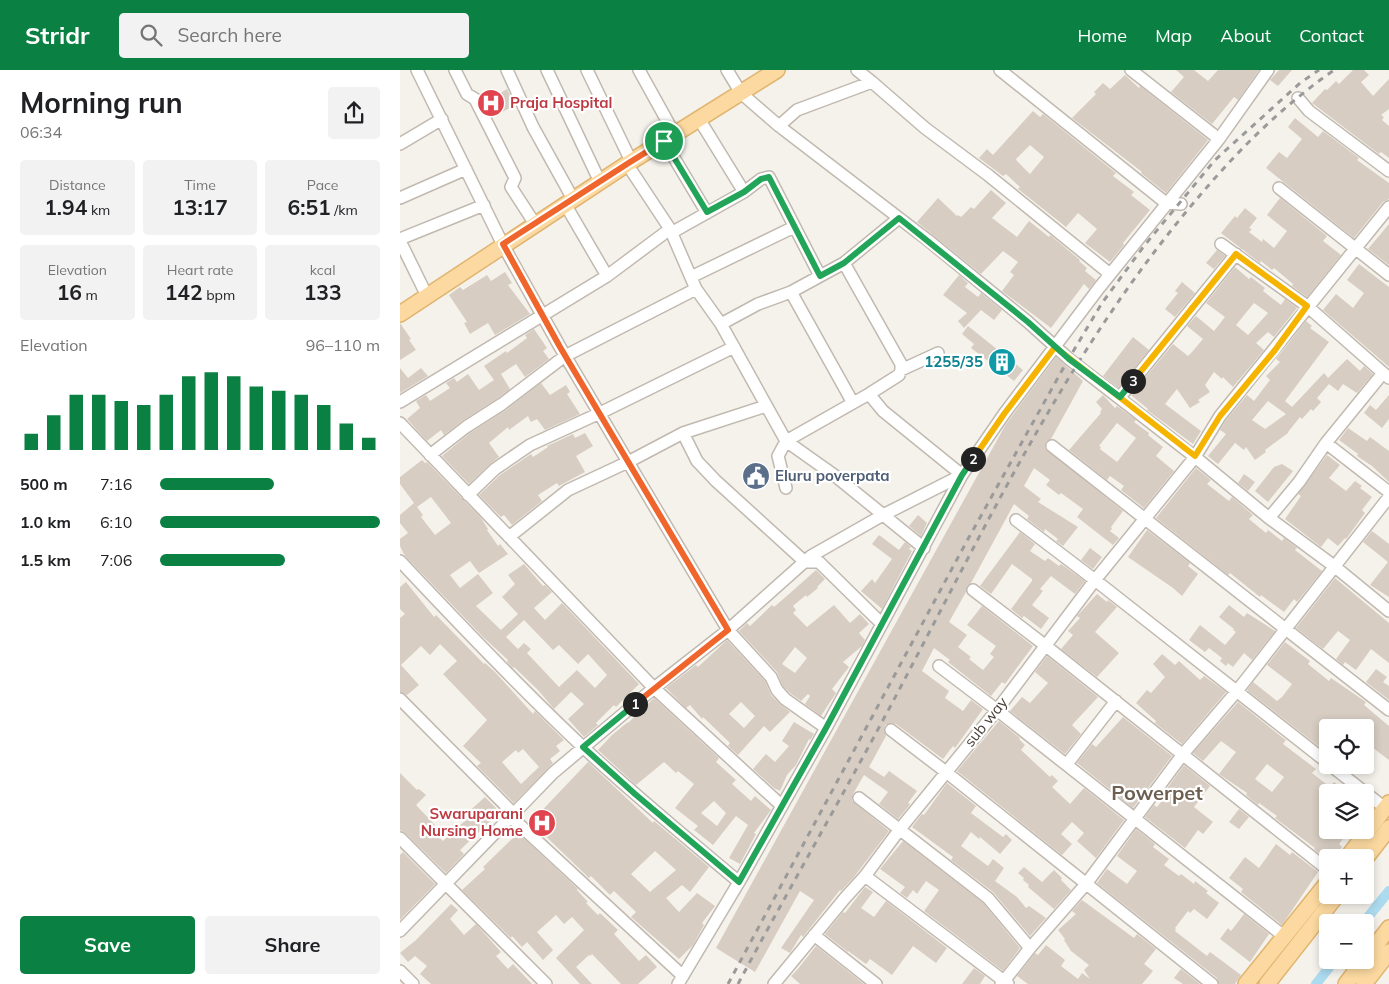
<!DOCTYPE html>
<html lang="en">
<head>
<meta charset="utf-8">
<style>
  body { margin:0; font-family:Mulish,sans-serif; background:#f2f2f2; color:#202124; height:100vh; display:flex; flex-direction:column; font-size:19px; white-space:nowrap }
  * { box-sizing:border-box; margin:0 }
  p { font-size:16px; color:#757577 }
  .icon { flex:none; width:28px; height:28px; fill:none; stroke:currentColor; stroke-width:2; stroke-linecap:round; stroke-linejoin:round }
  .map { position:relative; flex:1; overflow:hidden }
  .details { display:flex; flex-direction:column; background:#fff; width:400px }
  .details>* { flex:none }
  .buttons { position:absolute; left:919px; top:649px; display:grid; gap:10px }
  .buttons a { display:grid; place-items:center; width:55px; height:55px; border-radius:5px; background:#fff; box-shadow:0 2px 8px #0003; font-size:25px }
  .pin { position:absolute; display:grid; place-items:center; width:42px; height:42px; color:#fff; margin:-21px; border:2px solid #fff; border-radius:50%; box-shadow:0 1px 5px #0007 }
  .km { position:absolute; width:25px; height:25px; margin:-12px; border-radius:50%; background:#222; color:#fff; font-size:14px; line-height:25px; text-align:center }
  .round { display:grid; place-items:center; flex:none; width:52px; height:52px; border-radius:5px; background:#f2f2f2 }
  .summary { display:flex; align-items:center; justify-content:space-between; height:85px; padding:0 20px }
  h1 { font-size:28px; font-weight:700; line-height:38px }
  .stats { display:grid; grid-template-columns:repeat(3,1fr); gap:8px; height:85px; padding:5px 20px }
  .stats div { display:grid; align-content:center; border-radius:5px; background:#f2f2f2; text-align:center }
  .stats b { font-size:21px; font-weight:700 }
  .stats small { font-size:14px; font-weight:400 }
  .stats p { font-size:14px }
  .chart { height:140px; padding:10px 20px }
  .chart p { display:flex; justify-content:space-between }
  .chart svg { width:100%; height:90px; margin-top:5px; stroke:#0b8043; stroke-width:6 }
  .cta { display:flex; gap:10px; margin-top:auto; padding:10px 20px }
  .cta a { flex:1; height:58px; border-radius:5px; background:#0b8043; color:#fff; font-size:20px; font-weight:700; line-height:58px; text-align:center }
  .cta a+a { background:#f2f2f2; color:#202124 }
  ul { padding:0 20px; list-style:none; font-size:16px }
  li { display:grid; grid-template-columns:80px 60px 1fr; align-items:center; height:38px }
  li i { height:12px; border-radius:6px; background:#0b8043 }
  header { display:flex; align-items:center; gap:30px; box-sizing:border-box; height:70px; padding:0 25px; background:#0b8043; color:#fff }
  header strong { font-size:24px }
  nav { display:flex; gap:28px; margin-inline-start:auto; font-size:18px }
  .search { width:350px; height:45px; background:#f2f2f2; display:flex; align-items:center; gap:12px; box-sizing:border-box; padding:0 18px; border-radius:5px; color:#757577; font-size:19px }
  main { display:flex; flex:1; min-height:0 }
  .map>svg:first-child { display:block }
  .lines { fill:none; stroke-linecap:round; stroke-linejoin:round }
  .canal { stroke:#acdaef; stroke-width:10 }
  .building { fill:#d7cdc2; fill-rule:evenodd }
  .minor-casing { stroke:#c1b9af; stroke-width:14 }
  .major-casing { stroke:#e1b46f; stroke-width:18 }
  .minor { stroke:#fff; stroke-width:11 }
  .major { stroke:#fbd9a0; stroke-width:15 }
  .rail { stroke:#9a9a9a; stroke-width:3; stroke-dasharray:6 6; stroke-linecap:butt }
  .split-1-casing { stroke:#fff; stroke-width:10 }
  .split-2-casing { stroke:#fff; stroke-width:10 }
  .split-3-casing { stroke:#fff; stroke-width:10 }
  .split-4-casing { stroke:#fff; stroke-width:10 }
  .split-1 { stroke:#f0652b; stroke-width:6 }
  .split-2 { stroke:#22a559; stroke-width:6 }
  .split-3 { stroke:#f5b400; stroke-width:6 }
  .split-4 { stroke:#22a559; stroke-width:6 }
  .labels { text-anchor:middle; stroke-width:4.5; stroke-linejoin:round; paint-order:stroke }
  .health-label { font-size:15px; font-weight:bold; fill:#be3a42; stroke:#fff; text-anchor:start }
  .culture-label { font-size:15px; font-weight:bold; fill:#0d838f; stroke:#fff; text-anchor:end }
  .service-label { font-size:15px; font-weight:bold; fill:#4e5e75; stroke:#fff; text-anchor:start }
  .street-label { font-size:15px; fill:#4a423a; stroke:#fff }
  .district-label { font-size:20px; font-weight:bold; fill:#6d5f51; stroke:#fff }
</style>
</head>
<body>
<header>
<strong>Stridr</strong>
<div class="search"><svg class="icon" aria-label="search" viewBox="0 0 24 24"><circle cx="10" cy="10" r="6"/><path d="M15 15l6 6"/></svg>Search here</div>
<nav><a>Home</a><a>Map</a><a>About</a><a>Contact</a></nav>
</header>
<main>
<section class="details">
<div class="summary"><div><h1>Morning run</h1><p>06:34</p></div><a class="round"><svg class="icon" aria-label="share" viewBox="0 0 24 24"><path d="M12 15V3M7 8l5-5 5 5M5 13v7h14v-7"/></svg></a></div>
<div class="stats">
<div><p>Distance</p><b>1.94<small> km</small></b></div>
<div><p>Time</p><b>13:17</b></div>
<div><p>Pace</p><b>6:51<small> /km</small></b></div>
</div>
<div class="stats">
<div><p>Elevation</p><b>16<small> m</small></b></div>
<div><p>Heart rate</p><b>142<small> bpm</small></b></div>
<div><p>kcal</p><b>133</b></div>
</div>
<div class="chart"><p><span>Elevation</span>96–110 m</p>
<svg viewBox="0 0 160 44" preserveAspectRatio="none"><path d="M5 44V36M15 44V27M25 44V17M35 44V17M45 44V20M55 44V22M65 44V17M75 44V8M85 44V6M95 44V8M105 44V13M115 44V15M125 44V17M135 44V22M145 44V31M155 44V38"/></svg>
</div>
<ul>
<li><b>500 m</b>7:16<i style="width:52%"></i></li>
<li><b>1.0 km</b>6:10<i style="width:100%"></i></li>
<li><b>1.5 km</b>7:06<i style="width:57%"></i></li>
</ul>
<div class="cta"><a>Save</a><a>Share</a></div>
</section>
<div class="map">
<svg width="989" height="914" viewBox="0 0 989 914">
  <rect width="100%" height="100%" fill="#f5f2ec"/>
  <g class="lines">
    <path class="canal" d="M964 852 989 821
      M916 914 935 890"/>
  </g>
  <path class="building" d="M776 0H794L808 11 818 0H859L838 30 834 27 812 54 771 22 784 7Z
    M879 0H892L878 16 870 10Z
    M953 0H964L969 5 961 12 973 26 989 9V39L981 45 984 47 982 50 989 56V88L981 82 979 84 912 33 925 19 927 20 936 11 939 14Z
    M725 5 739 18 740 16 808 70 766 123 741 103 742 102 672 48 696 24 694 22 703 13 710 19Z
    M107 19 115 35 93 47 85 32Z
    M633 41 640 47 643 44 716 103 713 106 734 122 731 125 750 140 723 173 724 175 710 192 685 173 697 159 678 143 666 157 618 119 620 117 606 104 603 106 579 88 587 79 593 85ZM630 75 644 87 630 104 617 91 616 89Z
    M895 48 918 67 923 61 959 88 957 90 989 113V129L983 132 954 168 866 98 879 82 887 88 902 69 888 57Z
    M591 120 606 133 592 148 617 167 629 151 649 167 650 165 680 190 679 191 687 198 685 201 696 210 689 219 684 214 651 258 602 221 614 205 610 202 618 192 603 181 581 204 517 152 538 128 557 146 558 145 561 147 571 137 574 139Z
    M880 128 927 166 923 171 941 185 907 227 892 216 893 214 874 198 872 200 861 191 860 193 821 163 835 146 837 148 845 138 857 148 849 158 852 159 849 162 862 172 863 169 874 178 887 161 867 145Z
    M989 154V195L968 179Z
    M817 180 825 186 814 199 806 193Z
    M959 194 989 217V297L923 240 936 224 953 238 964 223 947 210Z
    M835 197 849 209 851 207 865 218 863 221 881 235 885 229 897 238 874 267 868 262 856 273 864 280 833 317 823 307 822 309 814 302 805 315 810 322 798 330 800 332 790 338 777 319 765 334 801 361 793 374 747 340 748 339 731 325 773 274 788 286 792 282 803 269 787 256 796 246 814 261 825 247 806 233ZM854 233 868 243 848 265 836 255Z
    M105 202 112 213 108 215 130 244 95 265 88 253 70 264 64 253 67 252 49 225 60 217 63 220 87 205 91 211Z
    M559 205 568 213 565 217 578 227 581 223 602 240 594 250 581 240 564 258 558 251 567 243 543 225Z
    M782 212 795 223 775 247 765 239 778 223 775 221Z
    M906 251 912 256 910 258 929 272 885 331 892 337 924 303 928 308 947 289 960 301 964 296 973 304 957 323 943 314 938 321 929 314 917 328 921 332 913 341 911 339 902 349 900 347 888 362V363L865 380 866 382 855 390 846 377 844 380 835 373 818 394 808 386 826 364 820 360 826 350 847 325 854 331 870 310 866 306 880 292 876 289ZM868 331 886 344 865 359 852 350Z
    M0 253 11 269 9 270 16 280 0 290Z
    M568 256 623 300 614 311 571 278 574 274 562 264Z
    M134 259 147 278 143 281 149 289 125 307 116 294 101 304 110 319 98 328 62 351 44 365 41 360 27 371 7 349 20 338 16 331 26 325 30 331 50 318 46 313 54 308 57 312 68 304 79 320 94 310 84 296 106 281 107 283 127 268 125 265Z
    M733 267 749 280 718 318 703 306Z
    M656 287 683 311 651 369 646 372 645 378 723 441 711 457 712 459 710 461 719 468 713 475 677 447 683 439 661 423 659 425 646 415 650 410 634 398 624 416 641 429 638 432 678 457 663 476 656 471 658 469 645 459 644 462 627 449 629 446 614 434 571 513 567 516 566 522 549 552 567 565 558 577 571 587 569 589 583 600 594 587 590 584 596 576 567 555 582 536 633 576 605 614 602 612 591 626 548 592 550 590 534 578 522 601 549 621 545 628 563 641 571 630 583 639 555 678 553 676 543 689 496 654 491 653 485 655 484 660 486 666 469 697 484 707 489 701 517 721 508 733 510 734 508 737 498 749 479 734 488 722 464 705 453 724 452 731 489 761 454 807 441 821 440 820 403 867 401 865 390 883 381 878 414 830 400 821 355 902 316 878 606 354Z
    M0 298 8 308 21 298 28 306 0 323Z
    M141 313 150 325 166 315 170 322 167 324 180 344 145 360 137 349 131 352 128 346 109 360 108 357 89 373 99 387 90 394 69 414 42 386 70 363 106 340Z
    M703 325 715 338 717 336 736 350 734 352 749 363 748 365 763 377 756 386 774 401 744 438 721 420 724 416 710 406 707 410 669 380 701 343 700 342 702 339 696 332ZM717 353 736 368 717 392 700 379 701 377 699 376Z
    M989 325V349L982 358 964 343 970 335 976 340Z
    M948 358 967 371 970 367 989 381V412L972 396 957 386 958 384 939 370Z
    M185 363 193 376 176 386 185 402 159 416 157 413 138 425 142 431 112 455 104 445 101 447 79 425 100 405 131 384 133 387 148 377 147 376 173 364 175 368Z
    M927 385 940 395 929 408 946 421 955 411 962 416 960 418 972 427 962 440 965 443 946 469 945 468 938 476 928 468 921 477 885 449 901 426 898 424Z
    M22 390 25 393 27 392 81 448 88 459 87 460 98 476 100 474 108 484 79 503 70 491 50 505 60 518 78 504 93 523 76 536 101 560 118 544 102 527 115 514 108 505 124 494 143 516 145 515 152 522 134 538 145 550 162 533 239 614 216 637 214 635 196 653 198 655 184 667 168 649 184 634 171 622 154 639 138 620 114 597 113 598 107 592 108 590 83 567 5 486 0 476V469L8 463 0 453V445L14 433 23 445 21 447 35 465 51 453 31 427 17 437 0 414V407ZM124 550 153 580 159 575 178 594 188 584 207 605 195 618 177 600 159 617 127 583 131 579 124 573 118 579 106 567Z
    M882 394 893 401 868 432 855 421 874 397Z
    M796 398 811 410 807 414 829 431 832 427 853 445 849 449 866 463 868 460 882 471 884 468 897 478 895 480 922 501 897 532 894 529 884 542 861 525 860 527 830 503 828 505 756 448Z
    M844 404 855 412 848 421 838 413Z
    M518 445 527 453 521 466 509 456Z
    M747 460 790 493 788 496 798 504 782 526 773 518 728 487Z
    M972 461 989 474V527L970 515 988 492 963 472Z
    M620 462 635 474 630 481 645 491 648 488 659 496 661 494 685 511 675 524 651 506 640 519 643 521 632 535 649 548 641 559 624 546 622 548 611 539 632 511V509L612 494 591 524 580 516Z
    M479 465 499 480 505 472 511 477 509 479 512 481 482 539 461 521 472 509 475 513 492 489 472 474Z
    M690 478 702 487 693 499 681 490Z
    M416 500 425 509 417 517 418 518 407 527 406 525 393 536 396 540 393 543 407 557 434 535 450 553 460 544 469 554 459 563 465 570 462 576 443 592 449 597 432 619 436 623 421 646 405 634 410 626 408 624 401 631 390 623 383 616 377 602 339 561 347 553 350 556 372 535 374 537 389 524ZM395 577 407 588 395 603 382 594Z
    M935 508 989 553V593L971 579 956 600 945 592 943 595 936 589 950 570 938 561 923 579 896 558Z
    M6 512 34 547 36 545 84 594 85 593 95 602 133 644 135 641 164 670 156 676 160 681 150 689 153 693 114 733 77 696 81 693 63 676 87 650 43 604 57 591 40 574 30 585 21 576 1 595 19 615 7 625 0 622V548L5 544 0 539V517ZM123 679 139 697 121 714 102 692 116 680 118 683Z
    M697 524 707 532 708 530 717 537 695 562 719 583 697 607 661 579 673 565 668 561 680 548 677 546Z
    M829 535 844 547 847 543 875 561 852 590 844 583 833 597 828 593 826 596 820 591 822 588 809 578 805 582 789 570 800 555 825 575 836 562 833 560 834 559 819 547Z
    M327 570 365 611 371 625 380 634 390 642 370 662 364 656 338 685 328 676 330 673 303 647 302 649 290 635 286 638 266 618 296 595 298 597ZM341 632 355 646 344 658 329 644Z
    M885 572 910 591 908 594 929 611 931 608 966 632 964 635 989 656V690L965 672V658H928V669L921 678 847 620 853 612 877 631 882 627 892 614 867 595Z
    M762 584 775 595 779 591 800 610 804 606 826 622 782 674 755 653 756 651 736 633 747 620 751 623 765 607 753 594Z
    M647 586 698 627 672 655 681 664 665 684 610 641 622 627 630 633 648 613 635 602Z
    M976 599 987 607 983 612 989 616V630L966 612Z
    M254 628 319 688 316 692 336 710 332 714 351 731 355 726 371 740 354 763 356 764 340 794 329 788 348 755 336 746 313 775 294 760 298 756 275 738 294 714 278 701 276 703 264 692 236 715 198 680 212 665 228 652V653ZM314 731 326 743 317 756 301 743Z
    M838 632 883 668 886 670 883 674 916 699 912 703 930 717 934 712 947 722H928V760H950L939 774 942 777 933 788H924L914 779 915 778 875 748 877 746 859 733 858 735 846 725 847 723 819 704 836 682 821 671 803 691 793 683ZM867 694 884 707 872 722 855 709Z
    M723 647 772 686 733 738 677 693 692 674 696 677Z
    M599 651 620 668 619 669 625 675 621 680 650 707 652 705 658 711 652 717 670 734 684 718 724 750 696 788 677 771 684 763 672 752 661 764 672 774 662 785 557 701Z
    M394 652 414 664 410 670 409 669 396 695 387 705 380 721 374 718 353 699 366 684 375 692 389 676 382 671Z
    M188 692 253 753 254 751 309 797 290 822 282 815 266 828 279 842 297 823 315 836 302 853 304 855 293 875 279 889 231 847 236 842 214 821 210 825 191 806 189 808 131 752ZM255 781 276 800 250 822 231 804Z
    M784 695 810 716 794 737 813 752 803 764 798 760 785 778 745 747 754 735 757 737 768 723 765 721Z
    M0 703 17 720 19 719 26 725 16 735 35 755 31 759 43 771 68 748 65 745 85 727 100 742 60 780 64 784 46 803 5 763 0 760Z
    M547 713 576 736 571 743 603 767 606 764 612 770 600 784 580 767 579 769 571 762 561 776 588 796 593 789 604 798 595 811 617 827 626 838 629 836 646 848 630 866 593 822 551 790 553 787 512 757 522 744 524 745Z
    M839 739 849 747 839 759 829 752Z
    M736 759 755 774 753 777 769 789 764 795 779 806 781 804 794 814 795 811 808 821 806 823 819 833 807 849 794 839 790 843 788 841 775 858 776 859 775 861 807 886 810 882 841 905 835 914H819L817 908 697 813 707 799 727 814 737 801 717 786Z
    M118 763 178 819 177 820 188 832 186 833 198 845 200 843 218 860 214 864 239 891 246 885 257 897 238 914H221L192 884 190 886 189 885 176 897 192 914H180L156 888 184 860 172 847 164 854 156 845 137 862 153 880 143 890 127 872 122 877 112 866 111 868 62 820 85 799 83 797Z
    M503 771 583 833 620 878 603 901 524 841 539 820 526 811 517 824 513 820 507 828 500 823 505 817 480 799Z
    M876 774 890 785 892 782 918 802 882 855 841 822 843 819 829 808 845 787 859 798Z
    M3 782 35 814 0 850V785Z
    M624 797 642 812 654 800 662 808 661 810 671 820 654 839 628 817 629 815 623 810 624 808 618 803Z
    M465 817 473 822 461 838 474 847 486 831 547 878 536 893 513 876 492 905 470 889 466 894 448 881V882L425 864 443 842 445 843Z
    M682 830 734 868 737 864 756 879 744 894 753 901 742 914H628L617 906 635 883 638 885 646 875 665 890 661 896 678 909 682 903 690 909 684 900 689 895 671 881 664 870 665 869 658 860 676 844 672 841Z
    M51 834 58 840 50 849 64 865 76 854 101 882 96 886 108 899 113 894 132 914H31L20 904 27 896 15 886 8 892 0 883 16 870Z
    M844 844 869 864 850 892 820 869 828 858 831 861Z
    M416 876 464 914H400L391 906 397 900Z
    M574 898 585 906 580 914H562Z
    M781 899 800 914H783L774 908Z"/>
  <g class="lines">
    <g class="minor-casing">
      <path id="minor" d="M17 0 103 175 160 277 228 392 283 363 297 391 316 411 405 492H419L482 554
        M55 0 67 24 75 29 115 108 111 117 135 154
        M107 0 133 57 173 129
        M147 0 200 112
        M187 0 231 91
        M239 0 275 65
        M327 0 341 23 379 56 529 171 628 252 669 289 795 387 869 448 934 496 989 541
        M457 0 472 12
        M600 0 766 133 781 134
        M731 0 819 69
        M898 28 909 41 989 101
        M299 49 344 122
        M379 56 397 40 472 12 525 58 588 105 710 204
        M264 71 307 143
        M0 74 42 49
        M227 94 270 159 296 219 321 254 358 234 391 222 453 333 469 324 483 341 562 405
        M879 118 989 205
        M0 128 66 99
        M165 134 207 206 270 159
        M271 163 344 122 361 109 369 107 420 206
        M0 169 84 135
        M0 171 27 226
        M821 174 907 236 989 308
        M444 193 499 148
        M291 207 394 157
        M391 222 444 193 501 294V300L499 305 469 324
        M321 254 386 371 434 405 524 478
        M501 300 538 283
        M720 327 836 184
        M0 332 207 206
        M0 353 254 618 382 736
        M283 363 366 336
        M386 371 453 333
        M386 371 378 386 386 418
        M926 373 983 303
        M652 376 989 640
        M30 385 66 357 102 334 165 286 296 219
        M68 425 95 399 130 375 200 343 334 277
        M869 448 899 412 926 373 989 422
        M616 450 695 510 928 693
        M109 467 168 420 228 392 328 560 371 607 377 620 385 629 426 658
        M0 491C60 555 120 618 184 678 234 725 287 768 339 812
        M573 520 646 576 928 800
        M539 596 597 640 885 867
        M0 629 113 743
        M491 660 546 702 812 914
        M667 694 716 631
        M930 695 985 738
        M459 728 588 828 630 878 604 911 608 914
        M110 746 283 906
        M0 768 146 914
        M465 806 604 911 601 914
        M0 861 153 703 254 618 328 560 411 486 483 445 562 405
        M414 865 476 914
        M630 878 686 814 783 684 837 621 989 427
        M0 901 13 914
        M278 914 339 812 426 658 562 405 604 344 699 218 819 69 868 0
        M374 914 445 828 465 806 500 759 597 640 695 510 795 387 820 346 989 137"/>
    </g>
    <g class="major-casing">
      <path id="major" d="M0 244 227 94 377 0
        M947 788 989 733
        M965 789 989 758
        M965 889 989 858
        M846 914 928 812
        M867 914 937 825
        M946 914 964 890
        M964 914 989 882"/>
    </g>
    <use href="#minor" class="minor"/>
    <use href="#major" class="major"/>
    <path class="rail" d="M328 914 568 469 665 295 702 233 744 176 815 90 900 13 919 0
      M338 914C394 809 455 705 510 599 590 447 665 293 773 158 821 98 870 45 934 0"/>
  </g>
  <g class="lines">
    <g class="split-1-casing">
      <path id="split-1" d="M235 634 328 560 160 277 103 174 227 94 264 71"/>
    </g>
    <g class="split-2-casing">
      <path id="split-2" d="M235 634 183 677 235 724 339 812 426 658 562 405 573 389"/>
    </g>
    <g class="split-3-casing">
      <path id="split-3" d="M573 389 604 344 655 277 795 386 820 346 875 280 907 236 836 184 733 311"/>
    </g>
    <g class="split-4-casing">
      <path id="split-4" d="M264 71 307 142 344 122 361 109 369 107 420 206 444 193 499 148 628 252 669 289 720 327 733 311"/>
    </g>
    <use href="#split-1" class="split-1"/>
    <use href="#split-2" class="split-2"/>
    <use href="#split-3" class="split-3"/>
    <use href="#split-4" class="split-4"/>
  </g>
  <defs>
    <g id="hospital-disc" transform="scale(1.4375)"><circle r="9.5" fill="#e0444e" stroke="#fff"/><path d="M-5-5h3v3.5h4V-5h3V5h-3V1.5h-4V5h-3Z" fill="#fff"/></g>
    <g id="building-disc" transform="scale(1.4375)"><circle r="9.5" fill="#0f9aa8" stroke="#fff"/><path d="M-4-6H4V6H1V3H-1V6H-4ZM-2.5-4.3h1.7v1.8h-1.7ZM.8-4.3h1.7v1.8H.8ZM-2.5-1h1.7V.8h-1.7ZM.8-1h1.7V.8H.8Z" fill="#fff"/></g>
    <g id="civic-disc" transform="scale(1.4375)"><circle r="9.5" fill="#5c6f8a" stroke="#fff"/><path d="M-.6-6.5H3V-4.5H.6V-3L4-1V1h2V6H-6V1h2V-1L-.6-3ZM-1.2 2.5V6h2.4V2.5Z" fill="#fff"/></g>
  </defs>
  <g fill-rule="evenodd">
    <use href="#hospital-disc" x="91" y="33"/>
    <use href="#building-disc" x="602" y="292"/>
    <use href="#civic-disc" x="356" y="406"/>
    <use href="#hospital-disc" x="142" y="753"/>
  </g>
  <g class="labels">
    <g class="health-label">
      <text x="110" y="38">Praja Hospital</text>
      <text x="123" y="749" text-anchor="end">Swaruparani<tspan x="123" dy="17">Nursing Home</tspan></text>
    </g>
    <g class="culture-label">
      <text x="583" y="297">1255/35</text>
    </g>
    <g class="service-label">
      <text x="375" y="411">Eluru poverpata</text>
    </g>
    <g class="street-label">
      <text transform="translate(586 652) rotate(-51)" y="5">sub way</text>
    </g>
    <g class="district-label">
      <text x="757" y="730">Powerpet</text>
    </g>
  </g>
</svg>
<div class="buttons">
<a><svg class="icon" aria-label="locate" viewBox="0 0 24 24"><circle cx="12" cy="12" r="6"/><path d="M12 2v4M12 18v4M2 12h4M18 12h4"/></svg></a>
<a><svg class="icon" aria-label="layers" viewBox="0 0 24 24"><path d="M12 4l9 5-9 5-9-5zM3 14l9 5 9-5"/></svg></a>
<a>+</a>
<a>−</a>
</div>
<div class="pin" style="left:264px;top:71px;background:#1e9e55"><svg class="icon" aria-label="arrive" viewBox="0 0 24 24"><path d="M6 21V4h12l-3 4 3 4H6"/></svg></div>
<b class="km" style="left:235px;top:634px">1</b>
<b class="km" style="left:573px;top:389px">2</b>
<b class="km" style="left:733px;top:311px">3</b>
</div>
</main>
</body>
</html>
